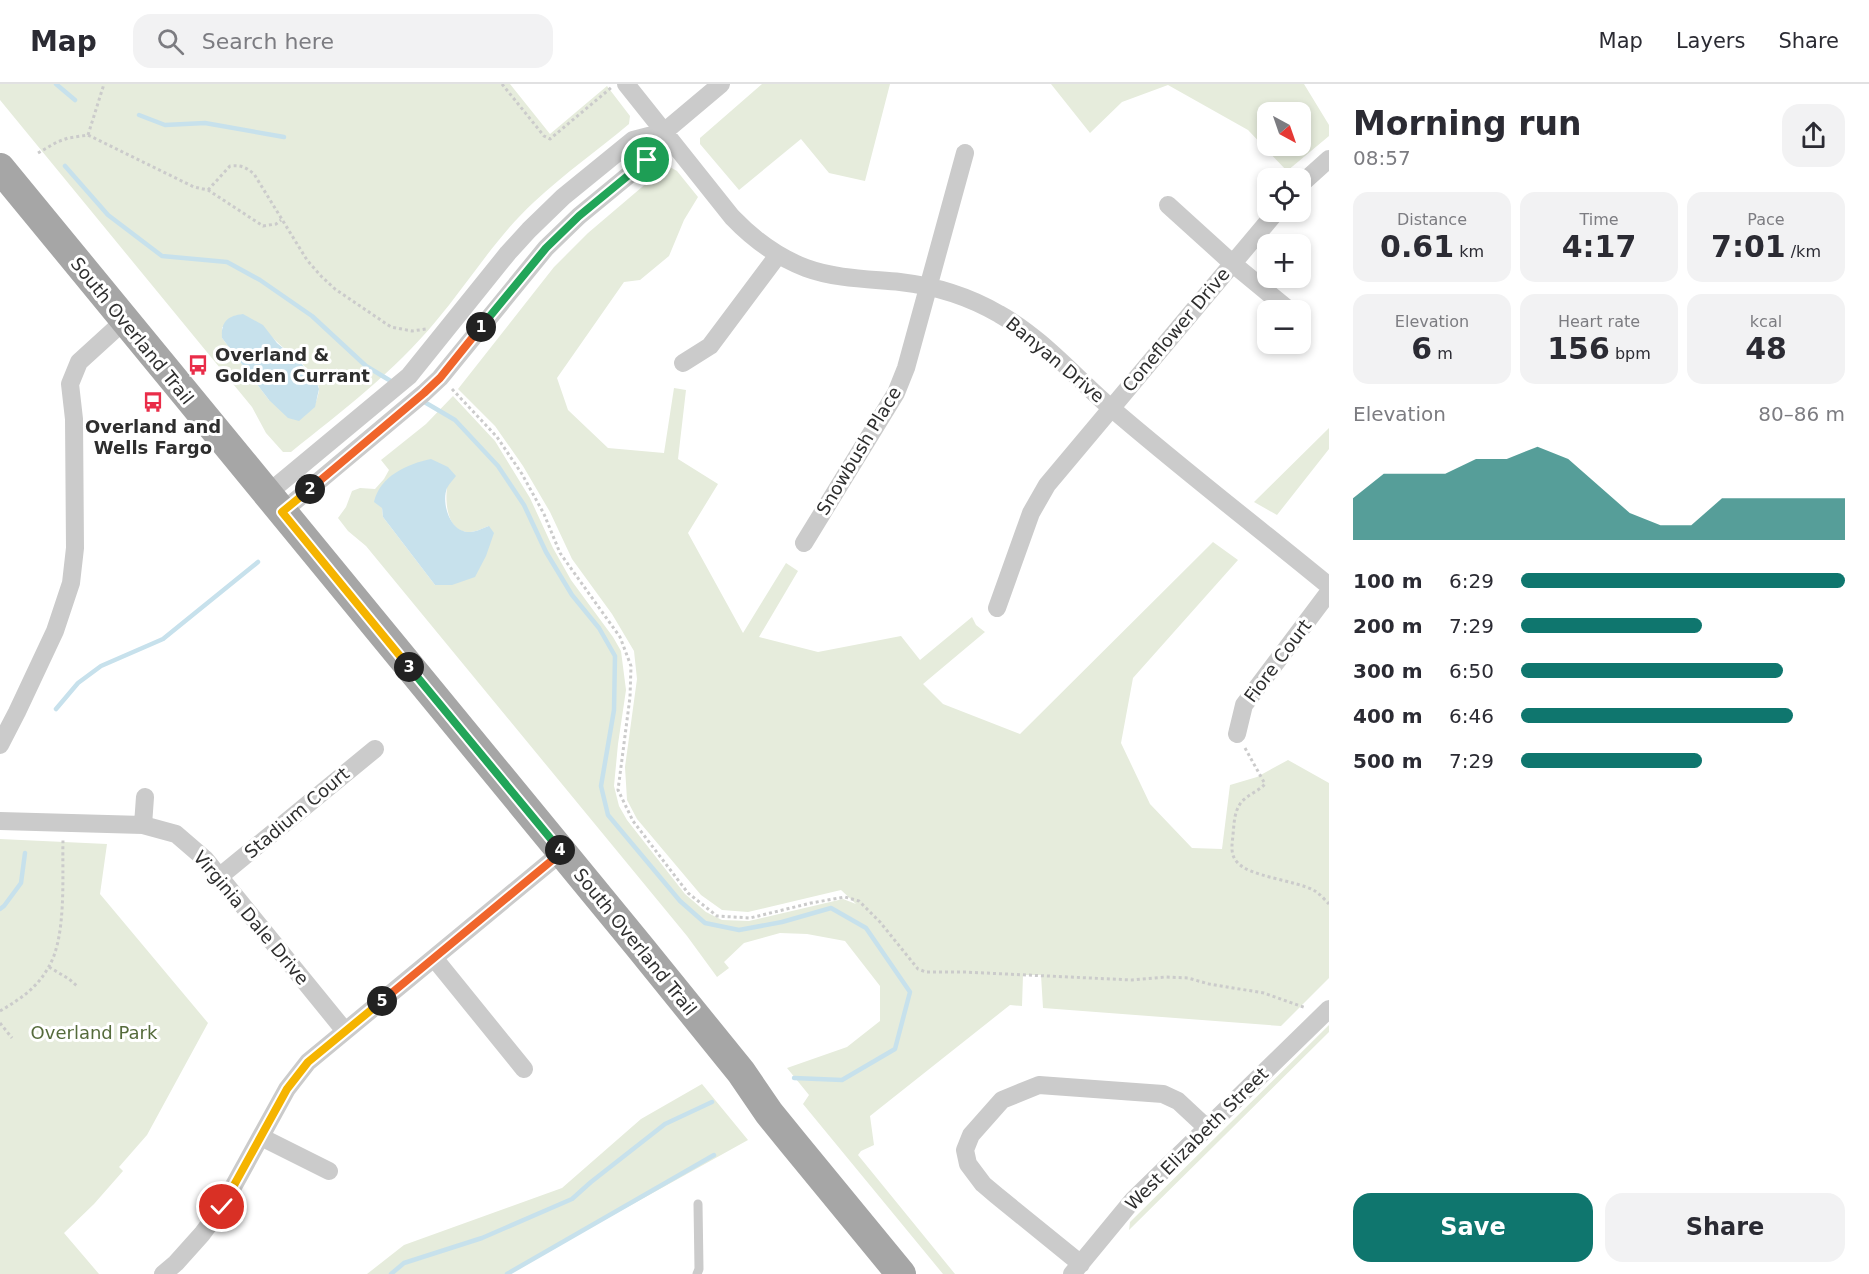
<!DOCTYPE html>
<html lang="en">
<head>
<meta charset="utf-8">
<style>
  body { margin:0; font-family:"DejaVu Sans",sans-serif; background:#f2f2f3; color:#2b2b33; height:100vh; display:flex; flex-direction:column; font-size:22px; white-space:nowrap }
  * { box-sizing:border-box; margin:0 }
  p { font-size:20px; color:#7c7c81 }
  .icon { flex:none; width:33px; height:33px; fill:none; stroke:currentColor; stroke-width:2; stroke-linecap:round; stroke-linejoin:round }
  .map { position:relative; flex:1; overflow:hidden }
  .drawer { display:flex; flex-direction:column; background:#fff; width:540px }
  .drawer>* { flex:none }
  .needle { width:39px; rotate:140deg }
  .tools { position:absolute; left:1257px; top:18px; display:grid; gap:12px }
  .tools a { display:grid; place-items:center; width:54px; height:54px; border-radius:12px; background:#fff; box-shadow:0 3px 9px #0003; font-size:30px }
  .pin { position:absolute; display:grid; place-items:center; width:51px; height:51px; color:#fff; margin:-26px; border:3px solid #fff; border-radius:50%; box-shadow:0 2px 6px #0007 }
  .km { position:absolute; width:30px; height:30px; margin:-15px; border-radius:50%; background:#222; color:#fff; font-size:16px; line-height:30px; text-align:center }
  .round { display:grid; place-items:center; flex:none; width:63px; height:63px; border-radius:18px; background:#f2f2f3 }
  .summary { display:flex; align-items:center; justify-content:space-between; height:102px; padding:0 24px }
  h1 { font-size:33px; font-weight:700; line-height:45px }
  .figures { display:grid; grid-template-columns:repeat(3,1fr); gap:9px; height:102px; padding:6px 24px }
  .figures div { display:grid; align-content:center; border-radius:15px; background:#f2f2f3; text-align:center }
  .figures b { font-size:30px; font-weight:700 }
  .figures small { font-size:16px; font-weight:400 }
  .figures p { font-size:16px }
  .chart { height:168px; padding:12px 24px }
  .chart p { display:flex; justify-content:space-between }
  .chart svg { width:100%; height:108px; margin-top:6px; fill:#0f766e; opacity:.7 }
  .primary-button { display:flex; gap:12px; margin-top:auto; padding:12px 24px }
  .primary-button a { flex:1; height:69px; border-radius:18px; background:#0f766e; color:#fff; font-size:24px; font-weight:700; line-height:69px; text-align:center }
  .primary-button a+a { background:#f2f2f3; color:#2b2b33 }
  ul { padding:0 24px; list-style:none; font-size:20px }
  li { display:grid; grid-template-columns:96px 72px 1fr; align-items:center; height:45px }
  li i { height:15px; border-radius:8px; background:#0f766e }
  header { display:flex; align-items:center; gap:36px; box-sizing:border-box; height:84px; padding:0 30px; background:#fff; border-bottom:2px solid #e1e1e2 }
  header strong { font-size:28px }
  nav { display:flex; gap:33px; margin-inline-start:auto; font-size:21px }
  .search { width:420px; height:54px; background:#f2f2f3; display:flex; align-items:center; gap:15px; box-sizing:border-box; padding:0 21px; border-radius:18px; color:#7c7c81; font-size:22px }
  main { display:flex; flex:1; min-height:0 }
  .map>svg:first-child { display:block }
  .green { fill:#e6ecdc; fill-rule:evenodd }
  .water { fill:#c7e1ec }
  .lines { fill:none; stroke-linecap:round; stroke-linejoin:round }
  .stream { stroke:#c7e1ec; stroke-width:4.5 }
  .path { stroke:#cbcbcb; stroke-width:3; stroke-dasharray:3 3; stroke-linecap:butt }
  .lane { stroke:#cbcbcb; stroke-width:9 }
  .street { stroke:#cbcbcb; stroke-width:18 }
  .primary { stroke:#a6a6a6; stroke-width:30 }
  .split-1-casing { stroke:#fff; stroke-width:12 }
  .split-2-casing { stroke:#fff; stroke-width:12 }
  .split-3-casing { stroke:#fff; stroke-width:12 }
  .split-4-casing { stroke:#fff; stroke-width:12 }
  .split-5-casing { stroke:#fff; stroke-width:12 }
  .split-6-casing { stroke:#fff; stroke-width:12 }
  .split-1 { stroke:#22a559; stroke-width:8 }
  .split-2 { stroke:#f0652b; stroke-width:8 }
  .split-3 { stroke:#f5b400; stroke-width:8 }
  .split-4 { stroke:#22a559; stroke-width:8 }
  .split-5 { stroke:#f0652b; stroke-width:8 }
  .split-6 { stroke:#f5b400; stroke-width:8 }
  .labels { text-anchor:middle; stroke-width:6; stroke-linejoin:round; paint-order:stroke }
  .street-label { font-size:18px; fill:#2e2e2e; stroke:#fff }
  .poi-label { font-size:18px; font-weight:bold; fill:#2e2e2e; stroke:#fff; text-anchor:start }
  .park-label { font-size:18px; fill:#556b3b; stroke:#fff }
</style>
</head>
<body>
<header>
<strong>Map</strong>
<div class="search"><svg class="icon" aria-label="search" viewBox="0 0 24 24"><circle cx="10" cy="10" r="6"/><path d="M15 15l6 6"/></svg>Search here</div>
<nav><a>Map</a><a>Layers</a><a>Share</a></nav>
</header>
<main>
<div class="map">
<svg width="1329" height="1190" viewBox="0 0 1329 1190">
  <rect width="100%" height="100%" fill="#fff"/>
  <path class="green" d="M0 0H510L550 50 607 2 630 32 629 40C598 66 564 90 534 118 496 153 469 198 436 237 394 288 342 327 291 368H283L266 349 252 323 0 16ZM222 243 270 251C282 265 316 286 319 304 319 310 316 318 314 323L269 316 222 254Z
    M762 0H890L865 97 829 89 801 55 739 106 700 60V54Z
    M1051 0H1304L1329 41V52L1287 87 1248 46 1168 1 1122 18 1090 49ZM1268 28H1300V62H1268Z
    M670 83 677 87 698 113 684 136 669 172 640 196 624 198 557 294 568 326 608 364 664 369 674 304 686 306 678 375 718 400 688 449 743 549 786 479 798 487 759 553 818 568 901 552 920 576 972 533 976 541 985 548 923 600 943 620 1020 650 1213 458 1238 476 1133 594 1121 659 1150 720 1192 764 1222 765 1230 701 1257 693 1288 676 1329 699V894L1281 942 1043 924 1041 891H1023L1022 922 1010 921 870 1032 874 1061 861 1067 858 1071 955 1190H943L803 1020 809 1011 787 984 847 963 880 937V902L845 857 807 850 780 849 744 859 724 878 729 884 717 893 687 852 366 462 348 447 338 434 346 423 352 407 360 404 375 405 384 395 389 386 381 376 426 340 453 312 495 357 530 414 553 464 571 496 613 553 621 567 626 606 618 660 614 702 619 722 627 736 685 810 706 828 722 836 749 837 843 815 856 820 841 806 748 828 722 826 701 811 637 735 627 716 625 683 637 595 634 567 612 530 572 475 550 428 523 382 495 342 458 305 554 183 588 149 662 86ZM447 403C445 419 447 449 470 448 476 448 483 444 489 442L435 501 383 433 382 424Z
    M1329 344V365L1277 431 1254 418Z
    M0 755 107 760 100 810 208 939 147 1051 119 1083 123 1087 94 1120 64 1149 99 1190H0Z
    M1329 941V948L1129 1146 1130 1138Z
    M702 1000 748 1056 507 1190H367L404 1161 562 1104 641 1035Z"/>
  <path class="water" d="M243 230 263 241 277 259 300 278 316 296 319 305 315 323 299 337 288 334 269 316 222 254C221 238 227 232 243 230Z
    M431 375 448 383 456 392C453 396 449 400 447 404 441 419 450 449 470 448 476 448 483 444 489 442L494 449 486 472 475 493 452 501H435L383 433 382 424 374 418C380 392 407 380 431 375Z"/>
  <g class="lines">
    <path class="stream" d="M56 0 75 16
      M139 31 165 41 205 39 284 53
      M65 82 108 131 162 172 227 178 260 196 312 232 366 282 394 299
      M421 316 455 336 498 382 524 421 546 468 572 511 599 544 615 572 614 626 601 702 608 731 680 817 705 839 739 846 782 838 831 824 866 844 910 908 895 965 842 996 794 994
      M56 625 78 599 101 582 163 555 258 478
      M0 825 4 822 21 799 25 769
      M391 1190 404 1179 482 1154 572 1115 591 1098 665 1040 712 1018
      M507 1190 714 1071"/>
    <path class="path" d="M502 0 544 52 550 55 612 3
      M88 51 104 0
      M38 69 57 58 68 54 88 51 194 103 208 106 263 142 276 140 281 136
      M208 106 230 82C241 81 246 83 254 90L307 176 321 192 335 205 391 243 412 247 426 245
      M452 305 497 353 522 390 544 430 560 469 620 553 631 582 630 613 618 706 633 737 688 809 717 832 750 834 811 819 845 813 859 817 880 838 918 885 926 888H964L1132 896 1165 893 1188 894 1209 900 1264 909 1306 924
      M1245 664 1265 700C1258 708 1246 711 1240 720 1234 729 1234 741 1233 751 1232 761 1230 770 1237 778 1249 793 1296 796 1315 807 1320 810 1325 816 1329 820
      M49 883 69 895 77 902
      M0 927C19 916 37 904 48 884 67 854 62 791 63 756
      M0 939 12 954"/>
    <path class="lane" d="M697 1190 699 1185 698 1120"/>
    <path class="street" d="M626 0 732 133C754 156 777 173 806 184 836 195 869 195 900 198 936 202 968 212 999 230 1041 253 1074 292 1110 323 1182 385 1256 442 1329 502
      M1300 101 1329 75
      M1168 121 1232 179 1289 226
      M1300 236 1301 237
      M683 279 710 262 778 171
      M267 410 409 292 508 169 529 146 563 113 633 56 664 48
      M282 428 424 309 440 294 546 164 579 132 647 76 664 48 721 0
      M804 459 896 309 906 284 965 69
      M997 524 1031 429 1047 401 1276 128
      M1237 650 1244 621 1329 508
      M0 661 17 628 55 547 71 499 75 464 74 335 70 300 79 278 124 237
      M0 737 143 741 176 750 205 775 345 947
      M143 741 145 713
      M219 793 375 665
      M434 874 524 985
      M261 1053 329 1087
      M1081 1180 996 1111 983 1100 968 1080 965 1066 971 1051 1002 1016 1039 1001 1163 1010 1178 1017 1207 1044
      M163 1190 176 1179 202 1150 222 1123 287 1005 308 978 562 768
      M1072 1190 1133 1116 1329 925"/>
    <path class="primary" d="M0 84 639 862 741 988 769 1029 795 1061 901 1190"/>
  </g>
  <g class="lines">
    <g class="split-1-casing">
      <path id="split-1" d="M481 243 546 164 579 132 647 76"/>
    </g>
    <g class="split-2-casing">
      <path id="split-2" d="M310 405 424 309 440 294 481 243"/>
    </g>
    <g class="split-3-casing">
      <path id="split-3" d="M310 405 282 428 409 583"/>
    </g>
    <g class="split-4-casing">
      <path id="split-4" d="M409 583 560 766"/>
    </g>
    <g class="split-5-casing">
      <path id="split-5" d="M382 917 562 768 560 766"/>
    </g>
    <g class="split-6-casing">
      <path id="split-6" d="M222 1123 287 1005 308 978 382 917"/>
    </g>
    <use href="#split-1" class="split-1"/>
    <use href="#split-2" class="split-2"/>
    <use href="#split-3" class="split-3"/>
    <use href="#split-4" class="split-4"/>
    <use href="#split-5" class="split-5"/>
    <use href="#split-6" class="split-6"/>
  </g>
  <defs>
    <g id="bus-bare" transform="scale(1.62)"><path d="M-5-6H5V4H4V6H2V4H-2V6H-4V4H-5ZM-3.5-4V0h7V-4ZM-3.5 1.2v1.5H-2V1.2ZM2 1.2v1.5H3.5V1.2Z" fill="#e92d49" stroke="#fff" stroke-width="2.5" paint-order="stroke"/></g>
  </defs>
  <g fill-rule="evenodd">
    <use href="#bus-bare" x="198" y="281"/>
    <use href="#bus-bare" x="153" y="318"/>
  </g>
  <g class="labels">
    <g class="street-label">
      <text transform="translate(1176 246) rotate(-50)" y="6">Coneflower Drive</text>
      <text transform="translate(132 247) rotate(51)" y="6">South Overland Trail</text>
      <text transform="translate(1055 276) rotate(40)" y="6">Banyan Drive</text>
      <text transform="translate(859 367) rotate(-59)" y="6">Snowbush Place</text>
      <text transform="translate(1278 577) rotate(-53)" y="6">Fiore Court</text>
      <text transform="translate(297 729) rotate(-40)" y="6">Stadium Court</text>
      <text transform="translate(251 834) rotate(50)" y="6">Virginia Dale Drive</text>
      <text transform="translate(635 858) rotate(51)" y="6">South Overland Trail</text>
      <text transform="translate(1197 1055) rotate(-45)" y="6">West Elizabeth Street</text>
    </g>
    <g class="poi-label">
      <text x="215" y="277">Overland &amp;<tspan x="215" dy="21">Golden Currant</tspan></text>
      <text x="153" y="349" text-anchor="middle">Overland and<tspan x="153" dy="21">Wells Fargo</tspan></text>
    </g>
    <g class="park-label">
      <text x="94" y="955">Overland Park</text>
    </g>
  </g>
</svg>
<div class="tools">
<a><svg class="needle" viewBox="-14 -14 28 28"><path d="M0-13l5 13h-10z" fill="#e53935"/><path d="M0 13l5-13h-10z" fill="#7c7c81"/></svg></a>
<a><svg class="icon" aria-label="locate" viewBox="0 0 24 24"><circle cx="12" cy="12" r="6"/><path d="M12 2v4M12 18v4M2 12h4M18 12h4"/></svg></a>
<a>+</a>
<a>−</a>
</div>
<div class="pin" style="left:647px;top:76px;background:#1e9e55"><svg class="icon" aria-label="arrive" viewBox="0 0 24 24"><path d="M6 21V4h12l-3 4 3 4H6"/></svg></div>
<div class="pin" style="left:222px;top:1123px;background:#d93025"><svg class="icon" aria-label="check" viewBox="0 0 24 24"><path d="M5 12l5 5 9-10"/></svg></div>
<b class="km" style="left:481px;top:243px">1</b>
<b class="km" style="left:310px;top:405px">2</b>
<b class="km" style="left:409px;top:583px">3</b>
<b class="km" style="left:560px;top:766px">4</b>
<b class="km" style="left:382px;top:917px">5</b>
</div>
<section class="drawer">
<div class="summary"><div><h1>Morning run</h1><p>08:57</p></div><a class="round"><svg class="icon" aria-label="share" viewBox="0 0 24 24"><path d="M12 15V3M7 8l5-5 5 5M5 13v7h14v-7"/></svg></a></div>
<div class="figures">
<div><p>Distance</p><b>0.61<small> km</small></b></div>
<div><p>Time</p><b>4:17</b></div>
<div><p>Pace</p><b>7:01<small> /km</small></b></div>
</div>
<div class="figures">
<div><p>Elevation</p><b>6<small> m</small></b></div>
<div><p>Heart rate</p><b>156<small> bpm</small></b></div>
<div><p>kcal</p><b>48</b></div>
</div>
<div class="chart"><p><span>Elevation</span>80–86 m</p>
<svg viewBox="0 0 160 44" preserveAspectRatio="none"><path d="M0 44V27L10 17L20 17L30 17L40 11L50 11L60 6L70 11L80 22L90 33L100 38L110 38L120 27L130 27L140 27L150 27L160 27V44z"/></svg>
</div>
<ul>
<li><b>100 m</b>6:29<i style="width:100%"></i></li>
<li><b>200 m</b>7:29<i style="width:56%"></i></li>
<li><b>300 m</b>6:50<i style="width:81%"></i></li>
<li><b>400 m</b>6:46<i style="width:84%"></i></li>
<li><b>500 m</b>7:29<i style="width:56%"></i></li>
</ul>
<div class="primary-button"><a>Save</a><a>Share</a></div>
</section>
</main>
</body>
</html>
